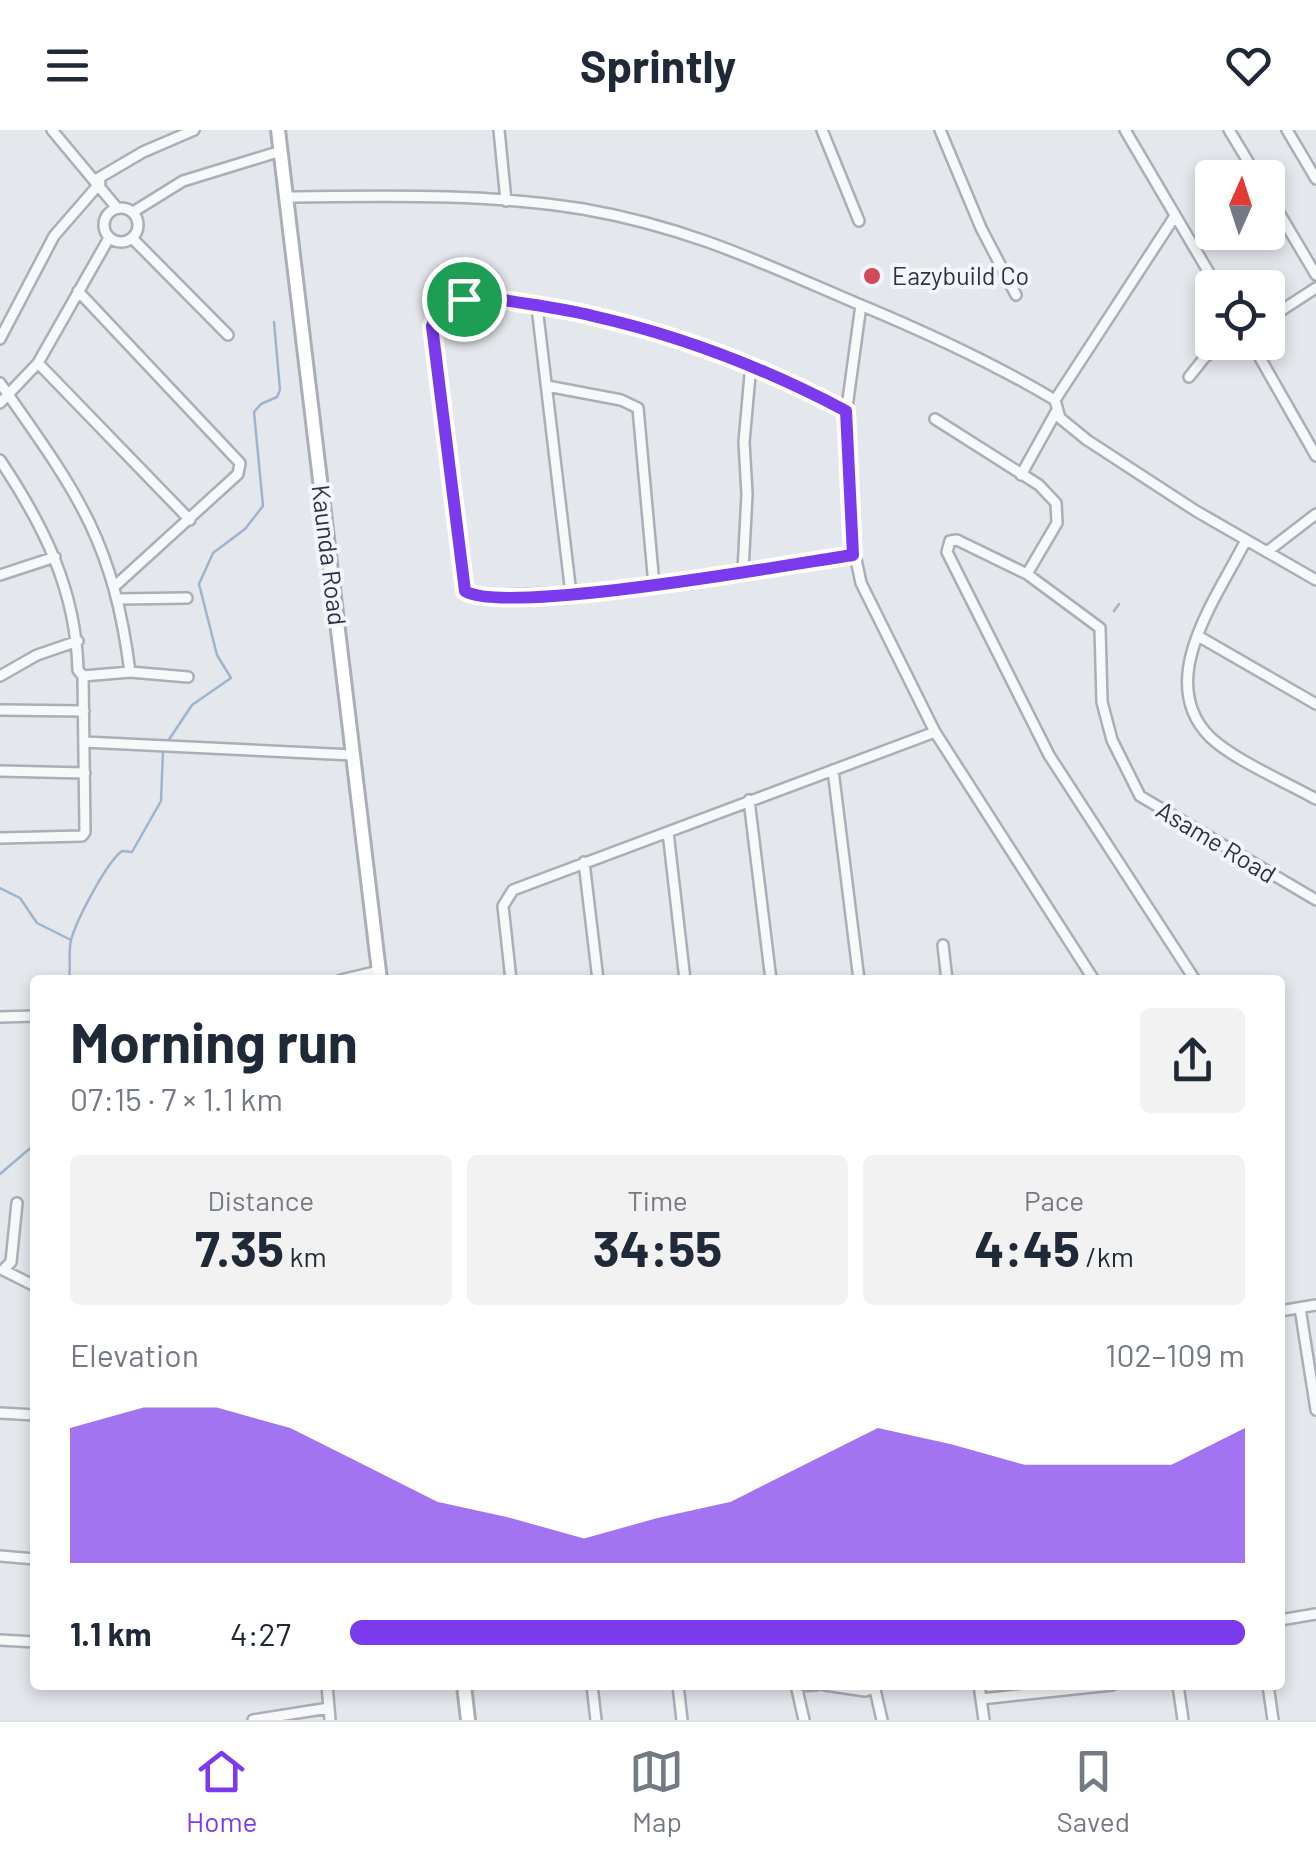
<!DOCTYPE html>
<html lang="en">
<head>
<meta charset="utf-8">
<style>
  body { margin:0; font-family:Barlow,sans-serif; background:#f2f2f3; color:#1f2937; height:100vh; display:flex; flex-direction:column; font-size:38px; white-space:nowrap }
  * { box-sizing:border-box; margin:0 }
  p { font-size:32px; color:#747a83 }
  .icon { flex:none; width:55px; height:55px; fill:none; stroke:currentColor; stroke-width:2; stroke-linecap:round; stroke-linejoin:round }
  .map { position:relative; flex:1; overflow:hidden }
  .side { position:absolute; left:30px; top:845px; width:1255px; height:715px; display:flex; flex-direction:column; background:#fff; border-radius:10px; box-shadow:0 5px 15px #0003 }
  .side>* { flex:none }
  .needle { width:65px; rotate:3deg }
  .controls { position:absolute; left:1195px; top:30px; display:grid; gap:20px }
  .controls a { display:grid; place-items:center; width:90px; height:90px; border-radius:10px; background:#fff; box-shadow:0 5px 15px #0003; font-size:50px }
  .pin { position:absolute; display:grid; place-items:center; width:85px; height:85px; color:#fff; margin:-42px; border:5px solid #fff; border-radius:50%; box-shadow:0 2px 10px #0007 }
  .round { display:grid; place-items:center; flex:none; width:105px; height:105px; border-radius:10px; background:#f2f2f3 }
  .overview { display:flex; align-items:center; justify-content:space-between; height:170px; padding:0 40px }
  h1 { font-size:55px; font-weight:700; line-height:75px }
  .stats { display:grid; grid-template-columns:repeat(3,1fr); gap:15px; height:170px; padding:10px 40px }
  .stats div { display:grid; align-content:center; border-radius:10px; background:#f2f2f3; text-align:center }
  .stats b { font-size:50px; font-weight:700 }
  .stats small { font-size:28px; font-weight:400 }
  .stats p { font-size:28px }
  .chart { height:280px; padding:20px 40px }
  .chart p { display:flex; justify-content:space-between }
  .chart svg { width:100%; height:180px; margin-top:10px; fill:#7c3aed; opacity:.7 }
  ul { padding:0 40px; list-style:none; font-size:32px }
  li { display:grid; grid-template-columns:160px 120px 1fr; align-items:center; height:75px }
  li i { height:25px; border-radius:12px; background:#7c3aed }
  header { display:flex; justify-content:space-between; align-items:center; height:130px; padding:0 40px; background:#fff; font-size:45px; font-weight:700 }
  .menu { display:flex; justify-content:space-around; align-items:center; height:140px; border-top:2px solid #e0e1e3; background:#fff; font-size:28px; color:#747a83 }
  .menu a { display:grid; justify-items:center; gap:5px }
  .menu .active { color:#7c3aed }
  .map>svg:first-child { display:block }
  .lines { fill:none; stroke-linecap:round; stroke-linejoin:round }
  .stream { stroke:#9fb4cc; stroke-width:2.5 }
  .street-casing { stroke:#a9aeb7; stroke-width:14 }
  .secondary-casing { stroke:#a9aeb7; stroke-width:18 }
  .street { stroke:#f7f8fa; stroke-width:9 }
  .secondary { stroke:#fff; stroke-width:12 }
  .route-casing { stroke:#fff; stroke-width:20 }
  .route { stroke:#7c3aed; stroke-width:12 }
  .poi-dot { fill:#d1495b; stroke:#f4f6f9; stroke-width:4 }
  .labels { text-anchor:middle; stroke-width:8; stroke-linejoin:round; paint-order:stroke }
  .poi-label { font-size:25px; fill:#2b3445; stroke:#f4f6f9; text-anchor:start }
  .street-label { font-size:25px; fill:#2b3445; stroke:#f4f6f9 }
</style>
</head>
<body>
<header><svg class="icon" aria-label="menu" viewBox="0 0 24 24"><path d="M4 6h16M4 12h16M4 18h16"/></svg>Sprintly<svg class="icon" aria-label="heart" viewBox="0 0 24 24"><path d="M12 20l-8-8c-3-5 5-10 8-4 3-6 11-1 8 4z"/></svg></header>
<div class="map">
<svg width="1316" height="1590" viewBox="0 0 1316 1590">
  <rect width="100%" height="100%" fill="#e4e7ec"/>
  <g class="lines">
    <path class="stream" d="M1114 481 1119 474
      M166 614 192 575 231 548 217 525 199 454 213 423 245 399 263 376 254 282 261 274 277 267 280 260 274 192
      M0 758 20 768 37 793 71 810
      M69 850C71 837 68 823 71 810 77 789 106 733 122 721L132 722 161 671 163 621
      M0 1044 35 1014"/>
    <g class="street-casing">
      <path id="street" d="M52 0 117 78
        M499 0 506 71
        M822 0 859 91
        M940 0 981 98 1016 165
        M1125 0 1218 158
        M1229 0 1258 48
        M1287 0 1316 49
        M97 49 143 22 194 0
        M1268 64 1316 145
        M286 67C384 66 486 63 583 79 692 98 764 134 863 176 930 204 993 233 1055 270L1175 86
        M104 95a17 17 0 1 1 34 0a17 17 0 1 1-34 0Z
        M133 82 183 51 281 21
        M132 108 228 205
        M78 161 240 333 238 344 115 456
        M861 175 844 299 850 401 861 453 935 602 1094 850
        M537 177 571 464
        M1268 189 1316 158
        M0 209 54 106 100 53
        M1251 212 1316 326
        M38 233 190 390
        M1189 247 1205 227 1227 212
        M0 253C75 360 113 408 130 542L188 547
        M547 256 621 270 638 278 654 455
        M1055 270 1060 288 1087 310 1196 381 1316 450
        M0 273 38 233 109 108
        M845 281 751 234 590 185 474 167 441 181 433 196 462 448 465 461 473 466 593 462 853 425
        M935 289 1039 355 1056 373 1057 393 1027 444 957 410 950 411 947 422 1049 625 1195 850
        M0 330C44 396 76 460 78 540L83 546 130 542
        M1021 345 1056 282
        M1246 410C1219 465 1153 550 1210 607 1234 630 1286 652 1316 669
        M1268 421 1316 384
        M743 441 747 364 744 312 751 234
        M1027 444 1100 498 1102 572 1112 610 1140 666 1316 770
        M0 445 55 427
        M119 469 187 468
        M1198 506 1316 574
        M0 546 37 525 78 511
        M0 580 84 581
        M84 612 353 625
        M833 640 859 850
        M0 641 85 643
        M749 670 771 850
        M668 702 685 850
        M0 708 82 706 85 702 83 546
        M584 732 598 850
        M943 815 947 850
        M341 850 379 841
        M511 850 503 776 513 760 935 602
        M0 887 35 886
        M17 1073 11 1132 3 1140 35 1156
        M1300 1178 1316 1280
        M1280 1181 1316 1175
        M0 1283 35 1285
        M0 1426 35 1429
        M1280 1490 1316 1484
        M0 1510 35 1512
        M327 1555 330 1590
        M592 1555 596 1590
        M678 1555 682 1590
        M796 1555 804 1590
        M825 1555 865 1561 874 1558
        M874 1555 882 1590
        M979 1555 984 1590
        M1178 1555 1183 1590
        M1268 1555 1273 1590
        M796 1556 816 1555
        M981 1569 1112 1555
        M253 1590 329 1578"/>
    </g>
    <g class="secondary-casing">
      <path id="secondary" d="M278 0 380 850
        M464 1555 468 1590"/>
    </g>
    <use href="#street" class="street"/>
    <use href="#secondary" class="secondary"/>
  </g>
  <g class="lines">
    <g class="route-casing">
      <path id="route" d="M487 167C522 174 558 177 593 186 682 206 765 238 846 281L853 425C792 434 503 486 465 461L432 196C440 172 465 167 487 167Z"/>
    </g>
    <use href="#route" class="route"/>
  </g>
  <circle class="poi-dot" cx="872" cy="146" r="10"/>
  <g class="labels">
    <g class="poi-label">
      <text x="892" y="155">Eazybuild Co</text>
    </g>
    <g class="street-label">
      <text transform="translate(329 425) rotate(83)" y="9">Kaunda Road</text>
      <text transform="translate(1216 712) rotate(31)" y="9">Asame Road</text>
    </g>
  </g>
</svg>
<div class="controls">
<a><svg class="needle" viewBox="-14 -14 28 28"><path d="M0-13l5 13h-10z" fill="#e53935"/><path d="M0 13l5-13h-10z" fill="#747a83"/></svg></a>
<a><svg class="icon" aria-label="locate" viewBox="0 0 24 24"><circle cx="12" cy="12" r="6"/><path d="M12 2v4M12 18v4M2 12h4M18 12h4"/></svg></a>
</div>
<div class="pin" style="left:464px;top:169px;background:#1e9e55"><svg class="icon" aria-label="arrive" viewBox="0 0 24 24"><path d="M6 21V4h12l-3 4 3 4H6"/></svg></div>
<section class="side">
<div class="overview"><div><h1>Morning run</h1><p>07:15 · 7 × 1.1 km</p></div><a class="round"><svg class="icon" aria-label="share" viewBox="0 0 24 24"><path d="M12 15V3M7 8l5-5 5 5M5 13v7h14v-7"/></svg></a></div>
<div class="stats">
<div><p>Distance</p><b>7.35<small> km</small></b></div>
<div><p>Time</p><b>34:55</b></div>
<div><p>Pace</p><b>4:45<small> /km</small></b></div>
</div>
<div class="chart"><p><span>Elevation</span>102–109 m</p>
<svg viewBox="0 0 160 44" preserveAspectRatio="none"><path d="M0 44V11L10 6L20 6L30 11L40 20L50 29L60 33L70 38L80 33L90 29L100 20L110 11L120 15L130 20L140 20L150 20L160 11V44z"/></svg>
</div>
<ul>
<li><b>1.1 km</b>4:27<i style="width:100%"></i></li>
</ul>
</section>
</div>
<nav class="menu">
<a class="active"><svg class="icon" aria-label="home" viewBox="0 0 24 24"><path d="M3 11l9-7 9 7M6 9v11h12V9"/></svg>Home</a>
<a><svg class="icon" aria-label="map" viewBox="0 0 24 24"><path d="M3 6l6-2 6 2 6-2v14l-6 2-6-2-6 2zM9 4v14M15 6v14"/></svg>Map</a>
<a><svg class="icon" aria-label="saved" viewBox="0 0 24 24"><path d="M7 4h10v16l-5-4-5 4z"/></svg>Saved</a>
</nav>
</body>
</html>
